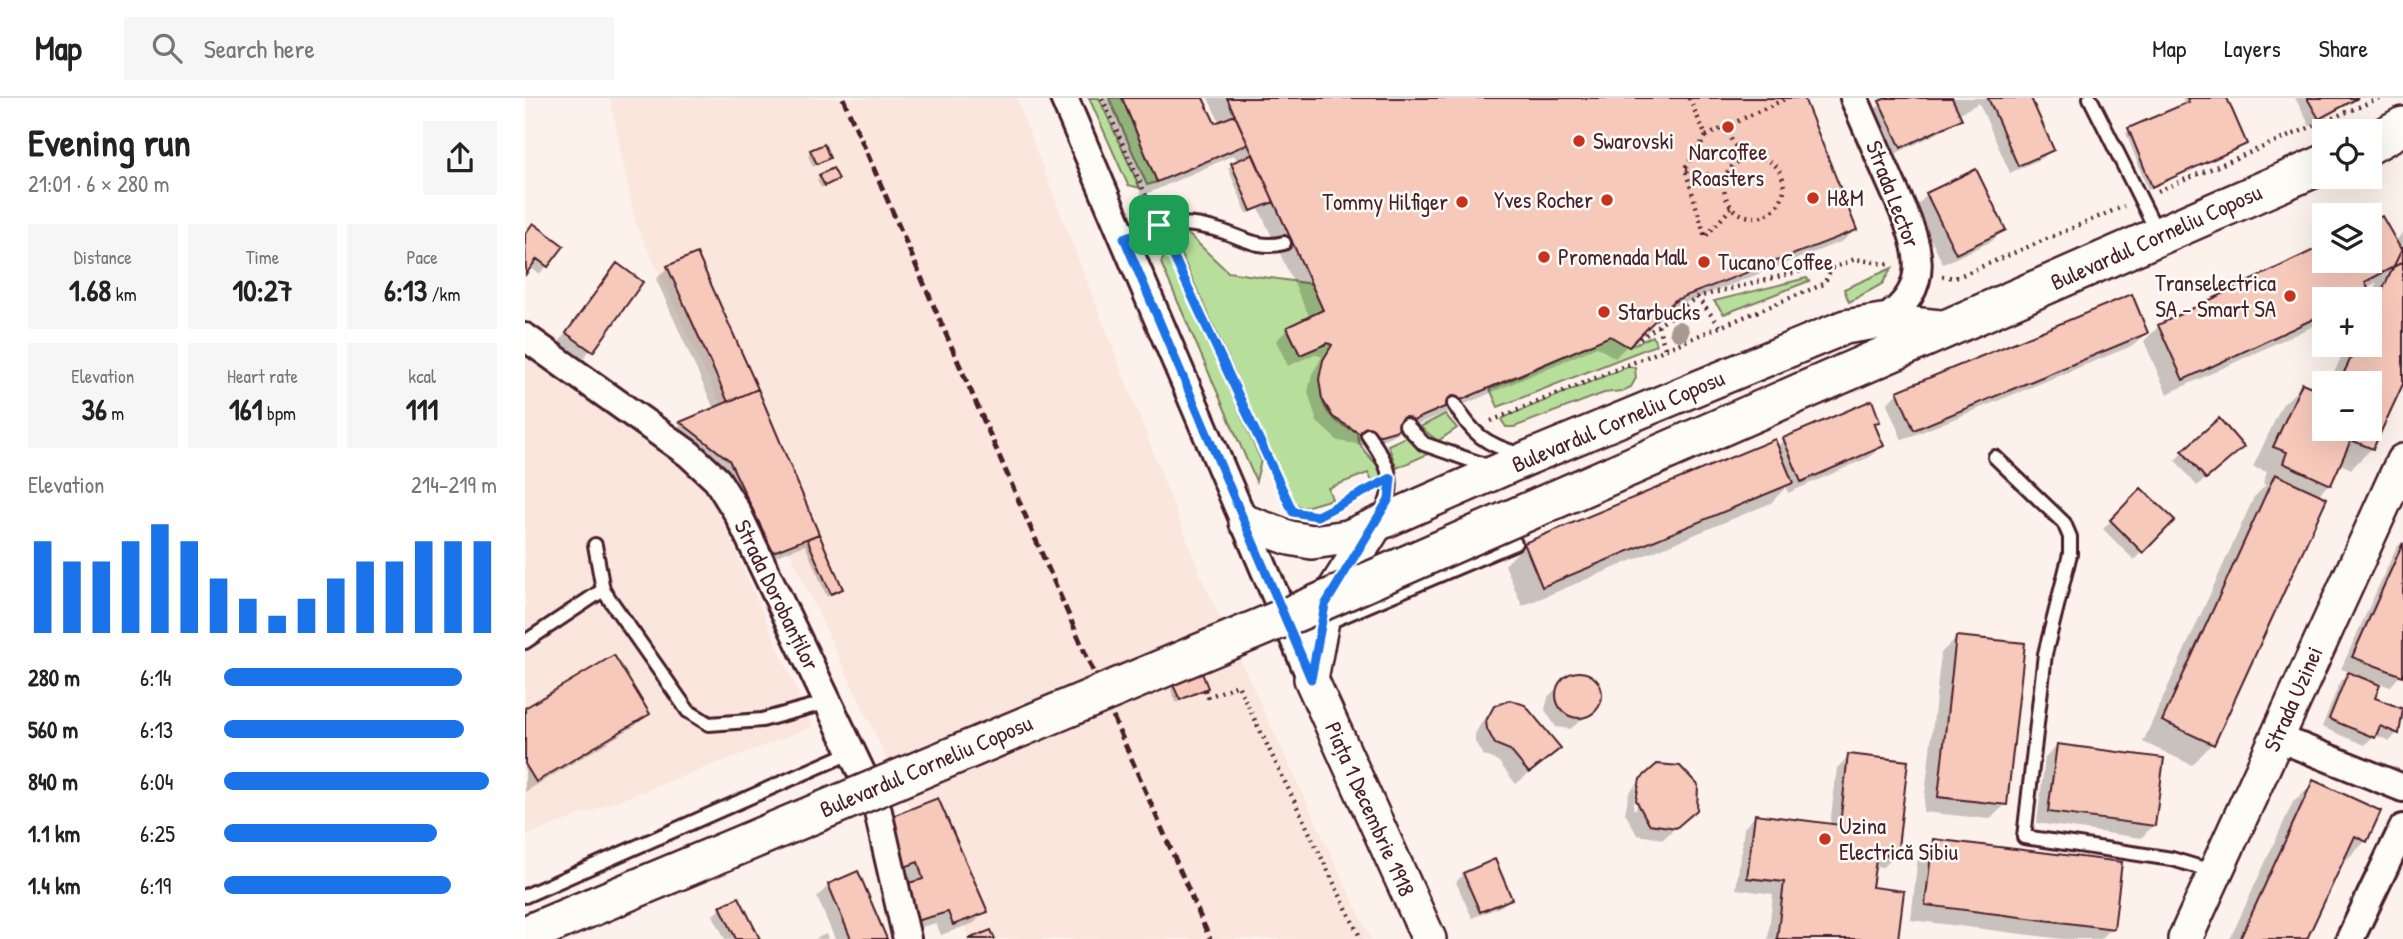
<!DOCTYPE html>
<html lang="en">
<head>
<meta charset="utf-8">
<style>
  body { margin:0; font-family:"Patrick Hand",sans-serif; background:#f6f6f6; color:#222; height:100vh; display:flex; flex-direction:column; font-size:26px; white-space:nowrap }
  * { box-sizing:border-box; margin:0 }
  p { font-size:23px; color:#767676 }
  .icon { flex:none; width:38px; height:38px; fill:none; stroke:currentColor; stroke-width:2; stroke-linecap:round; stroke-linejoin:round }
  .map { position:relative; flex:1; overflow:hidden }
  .drawer { display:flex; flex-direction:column; background:#fff; width:525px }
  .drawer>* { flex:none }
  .buttons { position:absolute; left:1787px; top:21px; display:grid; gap:14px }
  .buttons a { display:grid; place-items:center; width:70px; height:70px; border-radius:0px; background:#fff; box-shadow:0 7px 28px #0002; font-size:35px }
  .pin { position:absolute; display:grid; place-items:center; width:60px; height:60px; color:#fff; margin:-30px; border-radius:14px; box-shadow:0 4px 10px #0006 }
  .round { display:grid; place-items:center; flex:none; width:74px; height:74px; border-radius:0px; background:#f6f6f6 }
  .headline { display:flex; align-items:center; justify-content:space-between; height:119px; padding:0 28px }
  h1 { font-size:38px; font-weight:800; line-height:52px }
  .stats { display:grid; grid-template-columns:repeat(3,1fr); gap:10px; height:119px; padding:7px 28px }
  .stats div { display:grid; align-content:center; border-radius:0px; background:#f6f6f6; text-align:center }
  .stats b { font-size:30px; font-weight:800 }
  .stats small { font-size:19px; font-weight:400 }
  .stats p { font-size:19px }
  .chart { height:196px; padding:14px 28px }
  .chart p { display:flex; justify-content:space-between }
  .chart svg { width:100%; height:126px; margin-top:7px; stroke:#1a73e8; stroke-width:6 }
  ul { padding:0 28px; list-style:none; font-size:23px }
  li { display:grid; grid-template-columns:112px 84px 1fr; align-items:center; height:52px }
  li i { height:18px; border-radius:9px; background:#1a73e8 }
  header { display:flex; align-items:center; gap:42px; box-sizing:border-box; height:98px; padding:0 35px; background:#fff; border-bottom:2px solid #e0e0e0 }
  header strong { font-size:33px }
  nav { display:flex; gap:38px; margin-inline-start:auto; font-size:24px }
  .search { width:490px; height:63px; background:#f6f6f6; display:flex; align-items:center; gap:18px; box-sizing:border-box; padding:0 24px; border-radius:0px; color:#767676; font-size:26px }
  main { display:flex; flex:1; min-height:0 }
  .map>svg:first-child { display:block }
  .built { fill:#fae6dd }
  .green { fill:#b7df9b; stroke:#807f63; stroke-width:2 }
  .shadow { fill:#0003 }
  .building { fill:#f7c9bb; stroke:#4a1f2b; stroke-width:2 }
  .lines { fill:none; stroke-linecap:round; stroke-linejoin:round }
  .service-casing { stroke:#4a1f2b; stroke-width:18 }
  .minor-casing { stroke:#4a1f2b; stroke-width:32 }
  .tertiary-casing { stroke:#4a1f2b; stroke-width:38 }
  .secondary-casing { stroke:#4a1f2b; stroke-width:42 }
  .path { stroke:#4a1f2b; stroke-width:4.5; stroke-dasharray:2 5; stroke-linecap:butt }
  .service { stroke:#fdfcf7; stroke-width:12 }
  .minor { stroke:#fdfcf7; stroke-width:26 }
  .tertiary { stroke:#fdfcf7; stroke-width:33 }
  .secondary { stroke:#fdfcf7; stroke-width:37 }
  .rail { stroke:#4a1f2b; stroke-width:5; stroke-dasharray:10 5; stroke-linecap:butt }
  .secondary-bridge-casing { stroke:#4a1f2b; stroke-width:42; stroke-linecap:butt }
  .secondary-bridge { stroke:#fdfcf7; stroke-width:37 }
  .tree { fill:#a99891 }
  .route-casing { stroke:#fff; stroke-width:14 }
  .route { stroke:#1a73e8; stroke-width:9 }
  .poi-dot { fill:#c8321e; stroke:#fdfcf7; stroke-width:2.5 }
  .labels { text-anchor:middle; stroke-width:5; stroke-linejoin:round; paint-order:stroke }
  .poi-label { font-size:23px; fill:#4a1f2b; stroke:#fdfcf7; text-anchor:start }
  .street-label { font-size:23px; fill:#4a1f2b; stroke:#fdfcf7 }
</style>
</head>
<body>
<header>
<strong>Map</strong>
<div class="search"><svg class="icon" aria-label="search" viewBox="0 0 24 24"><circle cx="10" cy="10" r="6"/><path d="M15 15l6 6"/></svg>Search here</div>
<nav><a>Map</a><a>Layers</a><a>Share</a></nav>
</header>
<main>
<section class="drawer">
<div class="headline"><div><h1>Evening run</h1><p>21:01 · 6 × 280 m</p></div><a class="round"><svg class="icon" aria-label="share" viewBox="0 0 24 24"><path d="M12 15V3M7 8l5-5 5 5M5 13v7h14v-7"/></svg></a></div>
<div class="stats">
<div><p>Distance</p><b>1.68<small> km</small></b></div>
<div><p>Time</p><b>10:27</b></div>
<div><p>Pace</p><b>6:13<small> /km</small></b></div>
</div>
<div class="stats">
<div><p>Elevation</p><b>36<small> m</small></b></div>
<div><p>Heart rate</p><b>161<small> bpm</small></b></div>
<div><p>kcal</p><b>111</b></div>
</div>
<div class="chart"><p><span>Elevation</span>214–219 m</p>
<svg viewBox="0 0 160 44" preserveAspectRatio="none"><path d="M5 44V12M15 44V19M25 44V19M35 44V12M45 44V6M55 44V12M65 44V25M75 44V32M85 44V38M95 44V32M105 44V25M115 44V19M125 44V19M135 44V12M145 44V12M155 44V12"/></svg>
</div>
<ul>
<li><b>280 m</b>6:14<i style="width:87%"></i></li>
<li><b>560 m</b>6:13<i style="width:88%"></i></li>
<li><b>840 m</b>6:04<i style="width:97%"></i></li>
<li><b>1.1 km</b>6:25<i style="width:78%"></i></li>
<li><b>1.4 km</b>6:19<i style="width:83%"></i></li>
</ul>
</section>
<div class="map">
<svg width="1878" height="841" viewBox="0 0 1878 841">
  <rect width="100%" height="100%" fill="#fcf2eb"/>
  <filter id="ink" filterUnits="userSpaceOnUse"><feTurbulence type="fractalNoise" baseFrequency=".0143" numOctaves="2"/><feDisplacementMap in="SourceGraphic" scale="14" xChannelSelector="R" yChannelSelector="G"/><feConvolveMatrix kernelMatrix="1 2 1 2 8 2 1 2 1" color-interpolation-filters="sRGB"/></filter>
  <g filter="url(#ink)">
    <path class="built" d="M85 0H491L678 483 846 841H446L110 124Z
      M0 250 178 379 288 629 0 738Z"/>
    <path class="green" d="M564 0H574L615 90 603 87Z
      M584 0H597L632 84 622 87Z
      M661 134 703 174 787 186 798 212 762 230 775 257 803 245 807 247C793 283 785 317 832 334 834 356 852 361 860 379L848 385 843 375 803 390 807 401 777 410 768 404 649 141Z
      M642 151 736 362 731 383 636 165Z
      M1367 170 1357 186 1324 204 1319 191Z
      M1282 180 1284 183 1199 216 1189 203Z
      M1085 238 1104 249 1128 238 1131 247 973 309 965 291Z
      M1104 268 1110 270 1111 280 1106 289 1097 293 1079 295 989 329H981L977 323 978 320Z
      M920 316 932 330 913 343 895 329Z
      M883 338 905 355 872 370 863 347Z"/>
    <path class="shadow" d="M576 0H676L689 28 695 25 683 0H1277L1330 132 1318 143 1136 214 1090 260 1072 249 843 348 813 343 792 324 783 294 787 276 797 259 790 256 763 268 751 243 763 231 785 220 734 111 722 116 703 70 713 64 709 57 617 98Z
      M1365 0H1504L1527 51 1519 59 1485 75 1454 5 1433 16 1435 20 1427 28 1368 57 1347 13Z
      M1657 0H1700L1720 45 1623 92 1601 35 1661 7Z
      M1770 0H1833L1785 28Z
      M286 53 303 60 288 69 283 57Z
      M1450 74 1479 131 1467 143 1418 166 1390 109 1402 97Z
      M295 79 312 80 296 90 292 82Z
      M8 128 22 168 14 176 4 169 0 175V136Z
      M1878 133V281L1847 350 1826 371 1814 365 1804 386 1793 397 1687 646 1667 667 1618 644 1729 399 1741 387 1738 386 1742 374 1728 369 1757 307 1778 287 1799 296V331H1844V285H1804L1822 247H1844V201L1852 184 1841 190 1843 195 1836 201H1799V223L1642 296 1619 243 1634 228 1799 149V163H1844L1870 145Z
      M171 157 316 491 302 499 280 447 236 464 145 337 156 326 189 311 131 181 143 169Z
      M92 168 116 185 58 261 34 244Z
      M1621 235 1609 247 1377 342 1362 306 1373 294Z
      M1353 323 1348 328 1357 347 1345 359 1263 395 1261 389 1246 405 997 508 980 467 1000 447 1251 350 1259 342Z
      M1694 323 1709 356 1672 388 1650 362Z
      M1616 392 1647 422 1609 462 1578 431Z
      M1878 443V574L1865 589 1854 585 1848 601 1878 613V622L1872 635 1865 643 1849 637 1840 647 1797 629 1815 584 1825 574 1816 571 1871 450Z
      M1432 539 1481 706 1465 721 1398 714 1416 555Z
      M1054 576 1072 585 1076 598 1070 612 1045 631 1031 629 1020 612 1023 599 1041 581Z
      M649 588 681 590 651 605 646 592Z
      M970 610 1022 661 991 686 973 663 958 657 950 644V636L958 622Z
      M0 613 123 615 111 627 0 694Z
      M1532 647 1628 728 1616 740 1512 725 1520 659Z
      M1324 658 1370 757 1358 769 1348 768 1346 791 1372 841H1243L1248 796 1211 791 1219 730 1230 718 1305 727 1312 670Z
      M1117 682 1170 712 1138 741 1112 737 1100 715 1104 695 1112 686 1108 711H1111Z
      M1789 684 1841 743 1820 763 1817 762 1780 841H1705L1768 704Z
      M363 722 460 813 449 825 416 837 411 825 379 834 384 787 381 775 363 781Z
      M1408 743 1587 830 1576 841H1538L1386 822 1393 758Z
      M939 776 985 800 977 808 947 820 931 784Z
      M304 787 360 841H310L292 799Z
      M196 810 233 841H200L188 817Z
      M301 836 303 841H290Z"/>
    <path class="building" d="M597 0H678L690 25 710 17 723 46 632 84Z
      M702 0H1279L1332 132 1150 202 1104 249 1085 238 894 320 870 333 856 337 834 335 808 319 797 301 794 281 798 262 807 247 803 245 775 257 762 229 798 212Z
      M1361 0H1427L1437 21 1376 50 1354 3Z
      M1463 0H1506L1529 52 1493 68Z
      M1662 0H1702L1722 46 1627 89 1603 30 1664 4Z
      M1782 0H1833L1794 21Z
      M299 46 305 60 292 66 285 52Z
      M728 56 749 104 726 113 706 65Z
      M308 70 314 81 300 88 294 77Z
      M1451 71 1481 132 1431 156 1401 95Z
      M1857 118 1878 155V164L1840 184 1845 195 1832 201H1799V216L1658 282 1633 227 1799 147V163H1844V125Z
      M8 125 39 148 23 169 12 161 1 176 0 136Z
      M1878 149V286L1848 351 1826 342 1806 387 1758 365 1762 354 1748 349 1777 285 1799 294V331H1844V285H1814L1832 247H1844V220Z
      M172 155 233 291 203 304 142 168Z
      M92 165 118 184 68 254 41 235Z
      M1607 196 1623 235 1389 332 1372 293Z
      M233 291 294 436 248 454 204 362 155 324Z
      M1347 302 1355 324 1349 325 1359 348 1276 384 1258 340Z
      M1694 320 1719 349 1681 381 1657 353Z
      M1250 341 1268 385 1017 489 999 445Z
      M1750 376 1802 400 1689 647 1637 623Z
      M1616 390 1650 422 1618 455 1585 422Z
      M294 436 318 491 306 496 282 441Z
      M1878 445V578L1827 559Z
      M1431 538 1500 545 1482 707 1413 699Z
      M89 557 125 616 11 684 0 666V610Z
      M1823 574 1855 587 1850 600 1878 611 1874 636 1855 628 1850 640 1804 621Z
      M1031 597a23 23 0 1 1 46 0a23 23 0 1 1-46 0Z
      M677 575 683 590 655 602 648 587Z
      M985 602 1000 607 1036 650 1004 675 985 652 970 646 962 631 961 623 969 608Z
      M1532 646 1639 660 1630 728 1523 714Z
      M1323 656 1383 663 1372 758 1352 755 1347 789 1379 793 1373 841H1252L1259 784 1222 780 1230 716 1315 727Z
      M1132 666 1155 668 1173 687 1172 712 1151 730 1124 726 1111 702 1115 681Z
      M1788 682 1856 713 1842 744 1830 738 1782 841H1715Z
      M413 700 463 814 428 827 423 814 391 823 380 786 398 781 393 764 374 771 362 720Z
      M1408 741 1597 764 1589 831 1400 807Z
      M970 761 987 801 955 814 938 775Z
      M333 773 362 841H326L303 786Z
      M214 799 235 841H211L195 808Z
      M466 832 470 841H443Z"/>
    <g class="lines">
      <g class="service-casing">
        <path id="service" d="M1565 0 1632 134
          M599 140C634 125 658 121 696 133 719 140 734 152 759 145
          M929 306C948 336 959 346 994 356
          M881 327 899 346 968 370
          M843 337C862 365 874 383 856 416
          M1470 359 1539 425 1545 439V456L1520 556 1499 739 1647 761 1690 774
          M70 447 78 492 163 613 184 626 237 622 303 604
          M799 526 990 445
          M0 544 78 492
          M0 798 327 654"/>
      </g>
      <g class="minor-casing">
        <path id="minor" d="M539 0 786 581
          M1329 0C1341 28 1354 57 1366 85 1388 135 1417 186 1357 223
          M0 239 164 356 192 382 212 414 351 705 382 841
          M1751 639 1878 690
          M1825 841 1878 730"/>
      </g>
      <g class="tertiary-casing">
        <path id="tertiary" d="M721 424 765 440 787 444 823 439 1005 359 1320 229 1357 223 1425 230
          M850 428 800 507 786 581 904 841
          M1660 841 1878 363"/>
      </g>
      <g class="secondary-casing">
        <path id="secondary" d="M1844 47 1878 28
          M1322 274 1799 66"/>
      </g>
      <path class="path" d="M577 0 627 111
        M1164 0 1181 38 1160 70 1180 139 1207 109
        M1198 29 1219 61
        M1181 38 1262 0
        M1199 89a30 30 0 1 1 60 0a30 30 0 1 1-60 0Z
        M1161 71 1200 81
        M1633 93 1855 0
        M642 144 763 407
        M1417 178 1430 180 1599 108
        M1172 199 1195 228
        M1150 202 1157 209
        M1133 228 1140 250
        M1115 241 1172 199 1292 169 1306 171
        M966 323 1299 186 1306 171 1330 161 1367 167
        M817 405 843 392
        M680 592 683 599 713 587 836 841"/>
      <use href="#service" class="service"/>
      <use href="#minor" class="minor"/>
      <use href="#tertiary" class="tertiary"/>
      <use href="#secondary" class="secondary"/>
      <path class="rail" d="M318 0 685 841"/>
      <g class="secondary-bridge-casing">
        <path id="secondary-bridge" d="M0 837 787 508 1322 274"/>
      </g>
      <use href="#secondary-bridge" class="secondary-bridge"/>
    </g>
    <circle class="tree" cx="1154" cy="233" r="10"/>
  </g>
  <g class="lines" filter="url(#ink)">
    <g class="route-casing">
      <path id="route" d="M634 127 768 414 792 418 866 380 864 401 800 507 786 581 599 140Z"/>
    </g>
    <use href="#route" class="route"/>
  </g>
  <g class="poi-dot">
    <circle cx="1203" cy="29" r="7"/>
    <circle cx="1054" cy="43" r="7"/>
    <circle cx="1288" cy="100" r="7"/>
    <circle cx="1082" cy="102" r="7"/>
    <circle cx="937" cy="104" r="7"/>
    <circle cx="1019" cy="159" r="7"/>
    <circle cx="1179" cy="164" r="7"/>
    <circle cx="1765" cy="198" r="7"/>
    <circle cx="1079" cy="214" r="7"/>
    <circle cx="1300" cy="741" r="7"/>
  </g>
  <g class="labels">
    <g class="poi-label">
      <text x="1068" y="51">Swarovski</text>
      <text x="1203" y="62" text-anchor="middle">Narcoffee<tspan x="1203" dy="26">Roasters</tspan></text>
      <text x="1302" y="108">H&amp;M</text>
      <text x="1068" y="110" text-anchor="end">Yves Rocher</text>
      <text x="923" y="112" text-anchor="end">Tommy Hilfiger</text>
      <text x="1033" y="167">Promenada Mall</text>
      <text x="1193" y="172">Tucano Coffee</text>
      <text x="1751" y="193" text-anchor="end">Transelectrica<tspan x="1751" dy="26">SA - Smart SA</tspan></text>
      <text x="1093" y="222">Starbucks</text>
      <text x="1314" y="736">Uzina<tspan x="1314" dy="26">Electrică Sibiu</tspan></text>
    </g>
    <g class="street-label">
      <text transform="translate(1368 96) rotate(69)" y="8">Strada Lector</text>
      <text transform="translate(1631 139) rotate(-24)" y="8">Bulevardul Corneliu Coposu</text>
      <text transform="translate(1093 323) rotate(-23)" y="8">Bulevardul Corneliu Coposu</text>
      <text transform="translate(252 497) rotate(64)" y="8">Strada Dorobanților</text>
      <text transform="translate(1768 601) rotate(-66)" y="8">Strada Uzinei</text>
      <text transform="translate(401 668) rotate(-23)" y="8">Bulevardul Corneliu Coposu</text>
      <text transform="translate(845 711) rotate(66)" y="8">Piața 1 Decembrie 1918</text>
    </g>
  </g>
</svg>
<div class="buttons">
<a><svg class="icon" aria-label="locate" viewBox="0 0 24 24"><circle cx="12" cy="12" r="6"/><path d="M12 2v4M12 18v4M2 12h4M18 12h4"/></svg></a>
<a><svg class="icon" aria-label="layers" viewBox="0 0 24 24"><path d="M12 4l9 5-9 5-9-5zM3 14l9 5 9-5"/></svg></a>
<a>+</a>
<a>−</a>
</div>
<div class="pin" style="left:634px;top:127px;background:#1e9e55"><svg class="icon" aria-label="arrive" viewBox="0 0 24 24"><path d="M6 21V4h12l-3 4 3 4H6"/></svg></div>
</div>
</main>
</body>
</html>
